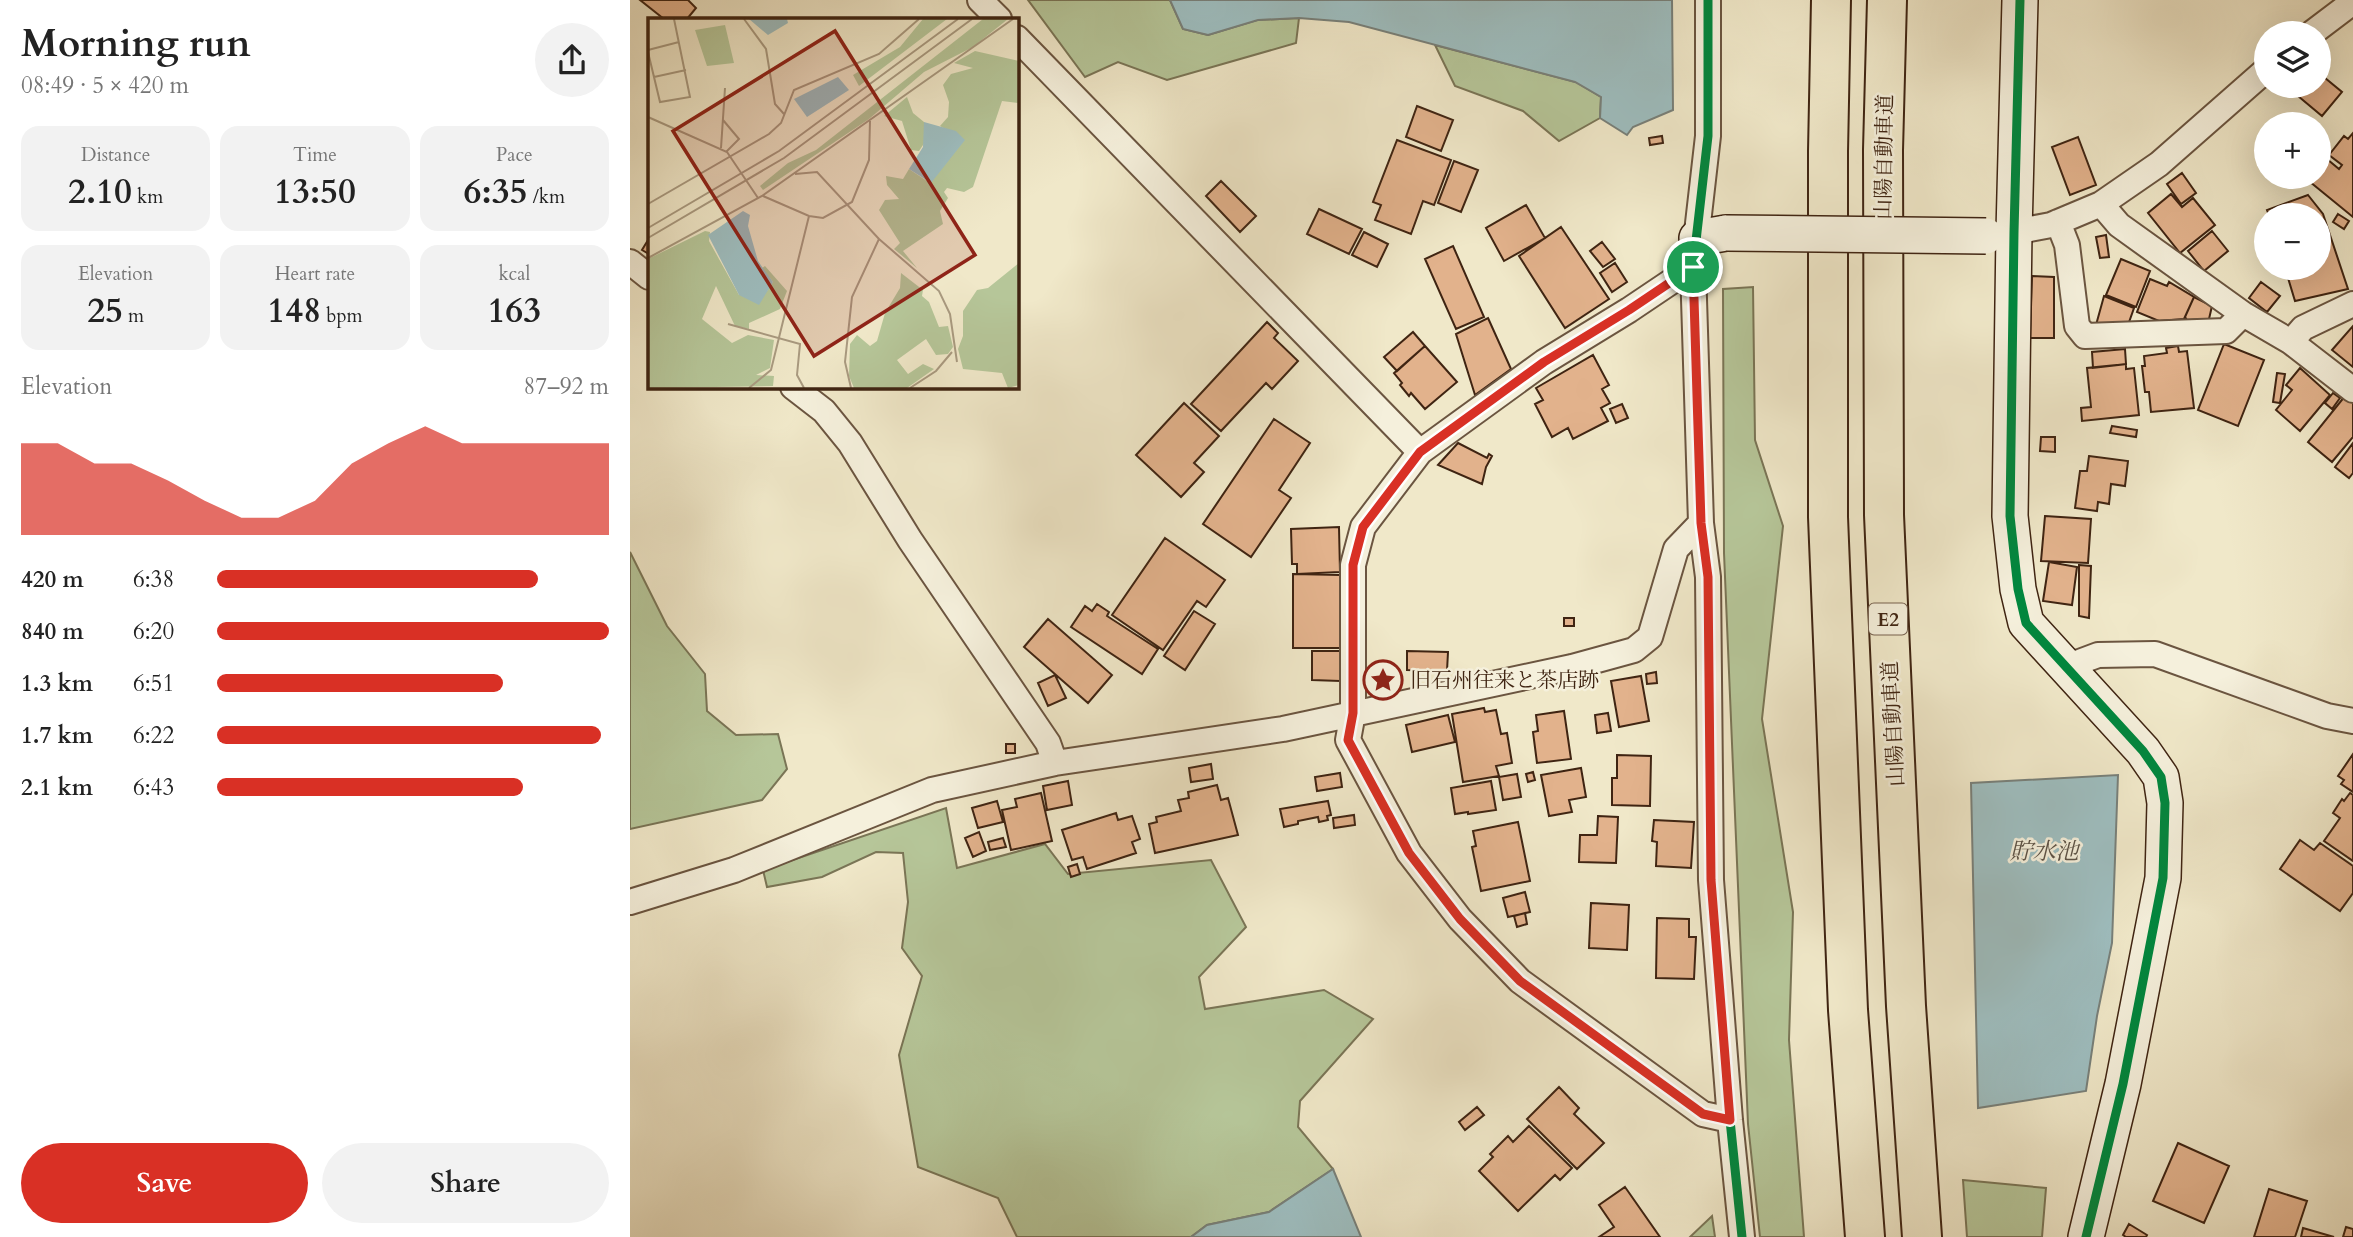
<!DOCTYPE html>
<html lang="en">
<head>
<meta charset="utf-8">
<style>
  body { margin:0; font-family:Cardo,"Noto Serif JP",serif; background:#f2f2f2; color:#222; height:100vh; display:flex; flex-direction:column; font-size:26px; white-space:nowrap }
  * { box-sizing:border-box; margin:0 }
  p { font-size:23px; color:#767676 }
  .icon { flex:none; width:38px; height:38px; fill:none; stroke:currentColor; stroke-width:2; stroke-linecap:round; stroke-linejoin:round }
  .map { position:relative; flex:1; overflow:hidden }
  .details { display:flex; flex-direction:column; background:#fff; width:630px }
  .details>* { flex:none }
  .buttons { position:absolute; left:1624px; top:21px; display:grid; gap:14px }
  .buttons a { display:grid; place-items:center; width:77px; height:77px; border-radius:50%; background:#fff; box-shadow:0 7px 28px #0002; font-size:35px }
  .pin { position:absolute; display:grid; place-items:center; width:60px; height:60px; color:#fff; margin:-30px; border:4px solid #fff; border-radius:50%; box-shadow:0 2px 7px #0007 }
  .round { display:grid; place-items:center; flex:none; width:74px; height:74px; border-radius:37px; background:#f2f2f2 }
  .summary { display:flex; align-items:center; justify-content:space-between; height:119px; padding:0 21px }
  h1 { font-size:38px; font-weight:700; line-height:52px }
  .stats { display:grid; grid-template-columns:repeat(3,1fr); gap:10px; height:119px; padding:7px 21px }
  .stats div { display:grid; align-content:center; border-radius:18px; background:#f2f2f2; text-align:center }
  .stats b { font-size:35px; font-weight:700 }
  .stats small { font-size:19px; font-weight:400 }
  .stats p { font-size:19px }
  .chart { height:196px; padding:14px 21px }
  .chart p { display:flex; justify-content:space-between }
  .chart svg { width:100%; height:126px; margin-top:7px; fill:#d93025; opacity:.7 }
  .button { display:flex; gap:14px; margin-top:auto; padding:14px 21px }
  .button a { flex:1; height:80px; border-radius:42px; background:#d93025; color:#fff; font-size:28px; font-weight:700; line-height:80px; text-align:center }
  .button a+a { background:#f2f2f2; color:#222 }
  ul { padding:0 21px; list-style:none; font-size:23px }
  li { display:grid; grid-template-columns:112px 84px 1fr; align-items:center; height:52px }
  li i { height:18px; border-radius:9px; background:#d93025 }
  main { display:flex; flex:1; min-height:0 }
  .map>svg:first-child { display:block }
  .green { fill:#b6c699; stroke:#7a7556; stroke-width:2 }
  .water { fill:#9ebec0; stroke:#78807a; stroke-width:2 }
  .building { fill:#e2b28c; stroke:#3f2412; stroke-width:2 }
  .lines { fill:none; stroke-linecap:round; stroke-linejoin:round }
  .street-casing { stroke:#6b5540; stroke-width:28 }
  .secondary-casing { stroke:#3f2412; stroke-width:38 }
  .highway-casing { stroke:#3f2412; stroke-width:42 }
  .street { stroke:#f5f0dc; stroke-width:24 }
  .secondary { stroke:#f5f0dc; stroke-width:35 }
  .highway { stroke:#f0e8c9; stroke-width:38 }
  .secondary-bridge-casing { stroke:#3f2412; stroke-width:38; stroke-linecap:butt }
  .secondary-bridge { stroke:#f5f0dc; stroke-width:35 }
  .cycleway-casing { stroke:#f5f0dc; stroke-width:13 }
  .cycleway { stroke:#00873e; stroke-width:9 }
  .route-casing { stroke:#fff; stroke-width:14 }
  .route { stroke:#d93025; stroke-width:9 }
  .labels { text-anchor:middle; stroke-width:5; stroke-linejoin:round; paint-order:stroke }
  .shield { fill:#f5f0dc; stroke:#76614f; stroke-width:2 }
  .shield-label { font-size:19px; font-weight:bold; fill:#3f2412 }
  .street-label { font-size:21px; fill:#3f2412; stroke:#f5f0dc }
  .poi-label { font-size:21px; fill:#3f2412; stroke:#f5f0dc; text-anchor:start }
  .water-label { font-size:23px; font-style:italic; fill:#5c5246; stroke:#f5f0dc }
  .inset-road { fill:none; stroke:#a99a80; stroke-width:2 }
  .view { fill:#8f2418; fill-opacity:0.15; stroke:#8f2418; stroke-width:3.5 }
  .inset-edge { fill:none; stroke:#3f2412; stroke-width:3.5 }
</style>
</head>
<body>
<main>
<section class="details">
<div class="summary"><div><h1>Morning run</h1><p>08:49 · 5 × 420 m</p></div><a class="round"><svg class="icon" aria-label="share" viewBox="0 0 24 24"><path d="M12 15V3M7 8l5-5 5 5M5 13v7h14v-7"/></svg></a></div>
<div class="stats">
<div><p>Distance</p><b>2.10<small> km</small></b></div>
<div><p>Time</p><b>13:50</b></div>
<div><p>Pace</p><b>6:35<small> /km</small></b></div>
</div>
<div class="stats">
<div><p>Elevation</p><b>25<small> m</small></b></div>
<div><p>Heart rate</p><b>148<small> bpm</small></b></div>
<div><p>kcal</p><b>163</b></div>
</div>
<div class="chart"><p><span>Elevation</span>87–92 m</p>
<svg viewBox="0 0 160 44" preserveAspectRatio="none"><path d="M0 44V12L10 12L20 19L30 19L40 25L50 32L60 38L70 38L80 32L90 19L100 12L110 6L120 12L130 12L140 12L150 12L160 12V44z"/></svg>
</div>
<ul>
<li><b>420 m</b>6:38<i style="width:82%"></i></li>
<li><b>840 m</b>6:20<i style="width:100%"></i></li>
<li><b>1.3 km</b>6:51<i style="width:73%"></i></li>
<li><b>1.7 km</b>6:22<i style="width:98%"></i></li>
<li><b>2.1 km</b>6:43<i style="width:78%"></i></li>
</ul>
<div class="button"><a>Save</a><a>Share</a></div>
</section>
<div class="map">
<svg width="1723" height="1237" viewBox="0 0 1723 1237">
  <rect width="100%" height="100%" fill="#f0e8c9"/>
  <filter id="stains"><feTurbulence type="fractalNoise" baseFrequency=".00286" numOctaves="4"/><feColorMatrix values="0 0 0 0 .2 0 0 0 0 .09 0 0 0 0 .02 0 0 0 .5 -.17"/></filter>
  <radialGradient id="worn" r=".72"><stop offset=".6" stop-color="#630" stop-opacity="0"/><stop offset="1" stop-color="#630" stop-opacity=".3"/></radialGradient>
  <path class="green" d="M398 0H540L553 29 578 35 627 20 669 18 666 43 537 80 488 62 455 77Z
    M805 45 946 82 971 97 970 118 929 141 893 111 825 86Z
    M1123 287 1125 440 1153 526 1132 719 1163 912 1159 1040 1174 1237H1130L1118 1124 1094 553 1093 289Z
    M0 552 37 626 75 674 77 711 106 735 148 734 157 769 132 800 0 829Z
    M316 808 327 868 415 844 438 874 581 860 616 927 569 977 575 1009 694 990 743 1019 670 1101 668 1127 703 1169 639 1212 577 1225 561 1237H387L368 1198 288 1167 269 1055 292 976 272 948 278 902 273 853 246 852 192 877 137 887 133 870Z
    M1333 1180 1416 1188 1412 1237H1337Z
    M1082 1216 1085 1237H1060Z"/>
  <path class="water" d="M540 0H1042L1043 110 1003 127 997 135 970 118 971 97 945 82 719 22 669 18 628 20 578 35 553 29Z
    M1488 775 1482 943 1467 1016 1456 1091 1348 1108 1341 783Z
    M703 1169 731 1237H561L577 1225 639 1212Z"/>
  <path class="building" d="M10 0H58L66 8 57 19H34Z
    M1689 73 1712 92 1692 116 1656 86H1689Z
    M787 106 823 120 811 151 776 137Z
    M1723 133V217L1674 177H1689V156L1691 154 1709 169 1712 165 1699 155 1714 136 1718 139Z
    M1032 136 1033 143 1020 145 1019 138Z
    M1448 137 1466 185 1440 195 1422 147Z
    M767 140 821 160 804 205 793 201 781 234 745 220 751 205 743 202Z
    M824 161 848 170 831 212 808 203Z
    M1552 173 1566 193 1551 204 1537 184Z
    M591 181 626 216 610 232 576 196Z
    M1541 194 1552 207 1563 198 1585 225 1550 253 1518 213Z
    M1678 195 1693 214 1718 289 1665 301 1655 268H1689V215H1639L1637 210Z
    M896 205 915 238 874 261 856 228Z
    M689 209 732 229 719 254 677 234Z
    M1708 214 1719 221 1714 229 1703 222Z
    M931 227 979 299 935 328 889 256Z
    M1582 231 1598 251 1574 271 1558 251Z
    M734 232 758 244 747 267 722 255Z
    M1476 235 1479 257 1470 258 1466 237Z
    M18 240 19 241V254L12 250Z
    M972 242 985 259 973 267 960 251Z
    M823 246 854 317 826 329 795 259Z
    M1491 259 1520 271 1506 307 1476 295Z
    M985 263 997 282 982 292 970 273Z
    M1402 276 1424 277V338H1400Z
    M1520 279 1537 286 1539 282 1564 297 1554 319 1529 321 1507 312Z
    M1631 282 1650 296 1637 312 1619 298Z
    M1474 296 1504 308 1498 325H1466Z
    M1564 297 1582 306 1579 319 1557 320 1555 317Z
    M858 318 881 369 845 395 826 334Z
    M637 322 648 333 644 338 668 361 642 389 636 383 591 431 561 404Z
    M1723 326V367L1702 350Z
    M783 332 795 346 767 371 754 357Z
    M1594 344 1634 360 1608 426 1568 410Z
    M795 346 827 382 795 409 781 393 779 396 770 385 772 383 764 373Z
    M1548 346 1549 352 1557 351 1564 408 1521 412 1519 392H1515L1512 366H1515L1514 356 1537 353 1536 348Z
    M1495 349 1496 364 1463 368 1462 352Z
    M963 355 979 385 972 389 980 403 971 408 978 421 943 439 938 428 922 437 905 404 913 400 906 388Z
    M1496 364V369L1504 368 1509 415 1452 421 1451 408 1461 407 1457 368Z
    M1670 368 1700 395 1670 431 1646 410 1662 390 1656 385Z
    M1647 373 1655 374 1650 403 1643 402Z
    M1703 393 1710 398 1702 409 1695 403Z
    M1715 396 1723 402V437L1702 462 1678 442Z
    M554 403 589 436 564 463 574 472 551 497 506 455Z
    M992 404 998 418 986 423 980 409Z
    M644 419 680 443 649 490 661 498 621 557 573 524Z
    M1482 426 1507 430 1506 437 1480 433Z
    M1411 437H1425V452L1410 451Z
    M828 443 857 458 859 454 862 456 856 467 852 484 808 465Z
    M1723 443V473L1719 478 1705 467Z
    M1459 456 1498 461 1495 486 1481 484 1479 504 1468 502 1467 511 1445 508 1450 471H1457Z
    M1415 516 1461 519 1458 563 1411 561Z
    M709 527 710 572 667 574V564H662L661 529Z
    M535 538 595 580 576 607 567 601 533 650 482 615Z
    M1419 562 1447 567 1442 605 1413 601Z
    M1449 565 1461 566 1459 618 1449 616Z
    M663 574 711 575 710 648H663Z
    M467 604 479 612 477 616 528 649 512 674 441 627 455 606 462 611Z
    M564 611 585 624 555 670 534 656Z
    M934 618H944V626H934Z
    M418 619 482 675 458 703 394 647Z
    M682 651H710V681L682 680Z
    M777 651 818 652 817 671 777 670Z
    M1026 672 1027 683 1017 684 1016 674Z
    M425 675 436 698 418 706 408 683Z
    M1011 676 1019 721 989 727 981 681Z
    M854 708 855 712 866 710 871 734 877 733 882 763 866 766 869 776 833 782 822 714Z
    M934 711 941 759 907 763 903 732 908 731 906 715Z
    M978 713 981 731 967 733 965 715Z
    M818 715 825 742 782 752 776 725Z
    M376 744H385V753H376Z
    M1723 754V792L1711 784 1714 780 1708 776Z
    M987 755 1021 756 1020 806 982 805V778H987Z
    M581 764 583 779 561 782 559 768Z
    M951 768 956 797 939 800 942 812 919 816 911 775Z
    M903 772 905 780 898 782 896 774Z
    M710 773 712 787 687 791 685 777Z
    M887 774 891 797 873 800 869 777Z
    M438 781 442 805 417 810 413 786Z
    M861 781 866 810 838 814V812L825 814 821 788Z
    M587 785 591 800 598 798 608 835 525 853 519 824 527 822 526 817 551 811 548 800 559 798 558 792Z
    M411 793 422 841 381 850 372 810 387 807 385 799Z
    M1720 793 1723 795V861L1694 841 1710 818 1703 813 1712 799 1714 801Z
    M367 801 373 822 348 828 342 808Z
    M698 801 701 815 697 816 698 820 689 822 688 817 668 821V824L654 827 650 809Z
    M486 813 488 820 502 816 510 839 502 842 506 853 457 869 453 857 442 860 432 830Z
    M724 815 725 825 704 828 703 818Z
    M968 816 988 817 986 863 949 862 950 835H967Z
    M1024 820 1064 822 1061 868 1026 866 1027 842 1022 841Z
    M888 822 900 881 851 891 842 847 846 846 843 831Z
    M349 832 356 851 343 857 335 838Z
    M373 838 376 847 360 850 358 842Z
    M1670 840 1684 850 1690 843 1723 866V893L1710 911 1650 869Z
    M447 864 450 874 441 877 438 867Z
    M895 892 900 912 878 917 873 898Z
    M961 903 999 905 997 950 959 948Z
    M895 913 897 924 887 927 884 916Z
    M1027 918 1059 919V937H1066L1064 979 1026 978Z
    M929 1087 949 1108 944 1114 974 1143 947 1169 897 1119Z
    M847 1107 854 1115 835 1130 829 1122Z
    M899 1126 942 1168 930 1180 925 1175 888 1211 849 1171 863 1157 860 1154 878 1136 883 1142Z
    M1548 1143 1599 1166 1574 1223 1523 1201Z
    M995 1187 1030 1237H969L984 1227 969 1205Z
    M1639 1189 1677 1201 1665 1237H1624Z
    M1499 1224 1517 1235 1516 1237H1496L1493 1235Z
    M1716 1227 1723 1229V1237H1713Z
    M1673 1228 1704 1237H1671Z"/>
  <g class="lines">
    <g class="street-casing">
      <path id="street" d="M350 0 369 19
        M1078 0V136L1063 267 1071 523 1078 577 1081 880 1100 1120 1112 1237
        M1682 33 1723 2
        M387 38 790 452
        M1471 204 1489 225 1613 314 1661 342 1723 390
        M1428 222 1437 245 1447 326 1455 336 1596 331 1613 314
        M1384 232 1421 225 1471 204 1529 164 1636 70
        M0 262 19 277
        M1063 267 999 310 914 362 790 452 733 527 723 565V713L718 740 779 853 830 919 890 981 1073 1114 1100 1120
        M1661 342 1673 328 1723 304
        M163 387 194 411 220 443 280 540 418 743 425 763 653 729 942 667 1004 650 1020 637 1046 549 1071 523
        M1436 667 1468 655 1525 654 1697 716 1723 721
        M0 902 104 870 302 790 425 763"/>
    </g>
    <g class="secondary-casing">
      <path id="secondary" d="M1390 0 1384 232 1380 516 1388 589 1396 623 1513 751 1531 777 1535 803 1533 878 1493 1084 1456 1237
        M1067 238 1096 233"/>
    </g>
    <g class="highway-casing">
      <path id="highway" d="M1201 0 1198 152V517L1218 1010 1235 1237
        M1257 0 1253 150 1254 515 1276 1006 1292 1237"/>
    </g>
    <use href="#street" class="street"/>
    <use href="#secondary" class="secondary"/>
    <use href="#highway" class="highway"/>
    <g class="secondary-bridge-casing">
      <path id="secondary-bridge" d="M1096 233 1356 236"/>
    </g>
    <use href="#secondary-bridge" class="secondary-bridge"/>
    <g class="cycleway-casing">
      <path id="cycleway" d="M1078 0V136L1063 267 1071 523 1078 577 1081 880 1100 1120 1112 1237
        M1390 0 1384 232 1380 516 1388 589 1396 623 1513 751 1531 777 1535 803 1533 878 1493 1084 1456 1237"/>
    </g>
    <use href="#cycleway" class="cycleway"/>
  </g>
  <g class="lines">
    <g class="route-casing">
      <path id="route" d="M1063 267 1071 523 1078 577 1081 880 1100 1120 1073 1114 890 981 830 919 779 853 718 740 723 713V565L733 527 790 452 914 362 999 310Z"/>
    </g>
    <use href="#route" class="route"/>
  </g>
  <defs>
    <g id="sight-ring" transform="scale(2.0125)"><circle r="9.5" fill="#f5f0dc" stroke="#8f2418" stroke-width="1.5"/><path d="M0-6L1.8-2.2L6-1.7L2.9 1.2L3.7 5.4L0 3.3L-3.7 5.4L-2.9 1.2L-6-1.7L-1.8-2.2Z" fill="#8f2418"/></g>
  </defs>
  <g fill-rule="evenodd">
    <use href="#sight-ring" x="753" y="680"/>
  </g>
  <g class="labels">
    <rect class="shield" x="1239" y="603.5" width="38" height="31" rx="5"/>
    <g class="shield-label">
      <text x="1258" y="626">E2</text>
    </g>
    <g class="street-label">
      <text transform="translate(1254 157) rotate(-89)" y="7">山陽自動車道</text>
      <text transform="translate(1263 724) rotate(-93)" y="7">山陽自動車道</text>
    </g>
    <g class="poi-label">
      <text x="780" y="687">旧石州往来と茶店跡</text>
    </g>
    <g class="water-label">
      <text x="1414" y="859">貯水池</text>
    </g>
  </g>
  <g transform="translate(18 18)">
    <rect width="371" height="371" fill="#f0e8c9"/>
    <path d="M275 1H299L211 68 205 57 252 29ZM335 1H360L325 29 276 54 221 101 115 172 112 168 140 145 168 132ZM77 7 86 45 59 48 47 12ZM327 33 371 43V85L354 83 325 169 316 174 299 170 296 174 300 180 292 193 295 206 255 233 269 250 246 231 252 225 231 192 237 182 251 181 239 167 238 158 255 161 261 151 279 163 316 122 292 108 300 99 301 84 295 67 303 56 325 50 306 45ZM259 79 265 95 276 104 277 124 271 133 263 132 254 103 236 98ZM57 213 62 214 61 223 91 277 119 273 125 264 114 250 117 248 139 273 132 291 101 305V311L87 308 68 268 54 301 84 325 100 317 126 322 122 350 108 357 126 358 125 368 0 370V241ZM371 245V367L360 370 354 355 315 351 310 331 315 318V293L329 272 340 270ZM253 255 275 272 274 278 281 284 291 309 300 308 305 329 300 336 288 337 278 321 249 342 260 356 275 346 286 351 259 370H206L201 358 202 326 209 317 222 328 229 323 237 295 252 270Z" fill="#b6c699"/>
    <path d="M101 1H139L140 5 120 17ZM190 59 201 72 159 99 146 81ZM276 104 308 113 317 122 283 165 261 151 275 129ZM95 193 102 197 100 208 110 243 125 264 111 287 91 277 60 217Z" fill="#9ebec0"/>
    <path class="inset-road" d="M96 1 118 31 127 86 136 96M0 32 31 24M0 34 12 84 42 79 26 1M6 59 38 52M0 99 79 134 110 180M75 102 91 121 78 134M73 130 77 70M147 156 169 154 231 221 204 279 197 344 203 370M115 178 161 198 175 200 204 184 221 142 222 103M0 186 121 116 133 105 146 72 231 36 271 1M0 210 131 133 310 1M0 220 136 140 324 1M231 221 291 273 302 296 309 344M0 240 114 178 365 1M80 306 152 326 149 357 156 370M101 370 123 352 161 198M262 370 288 353 304 334"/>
    <path class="view" d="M187 13 327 237 166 338 25 113Z"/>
    <rect width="371" height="371" class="inset-edge"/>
  </g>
  <rect width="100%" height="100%" filter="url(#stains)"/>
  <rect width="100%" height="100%" fill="url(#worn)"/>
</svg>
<div class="buttons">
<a><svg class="icon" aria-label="layers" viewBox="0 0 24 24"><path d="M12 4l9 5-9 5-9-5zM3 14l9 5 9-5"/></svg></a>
<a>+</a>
<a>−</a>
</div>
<div class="pin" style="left:1063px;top:267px;background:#1e9e55"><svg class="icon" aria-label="arrive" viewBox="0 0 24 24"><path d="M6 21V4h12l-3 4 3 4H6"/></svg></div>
</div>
</main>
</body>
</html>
